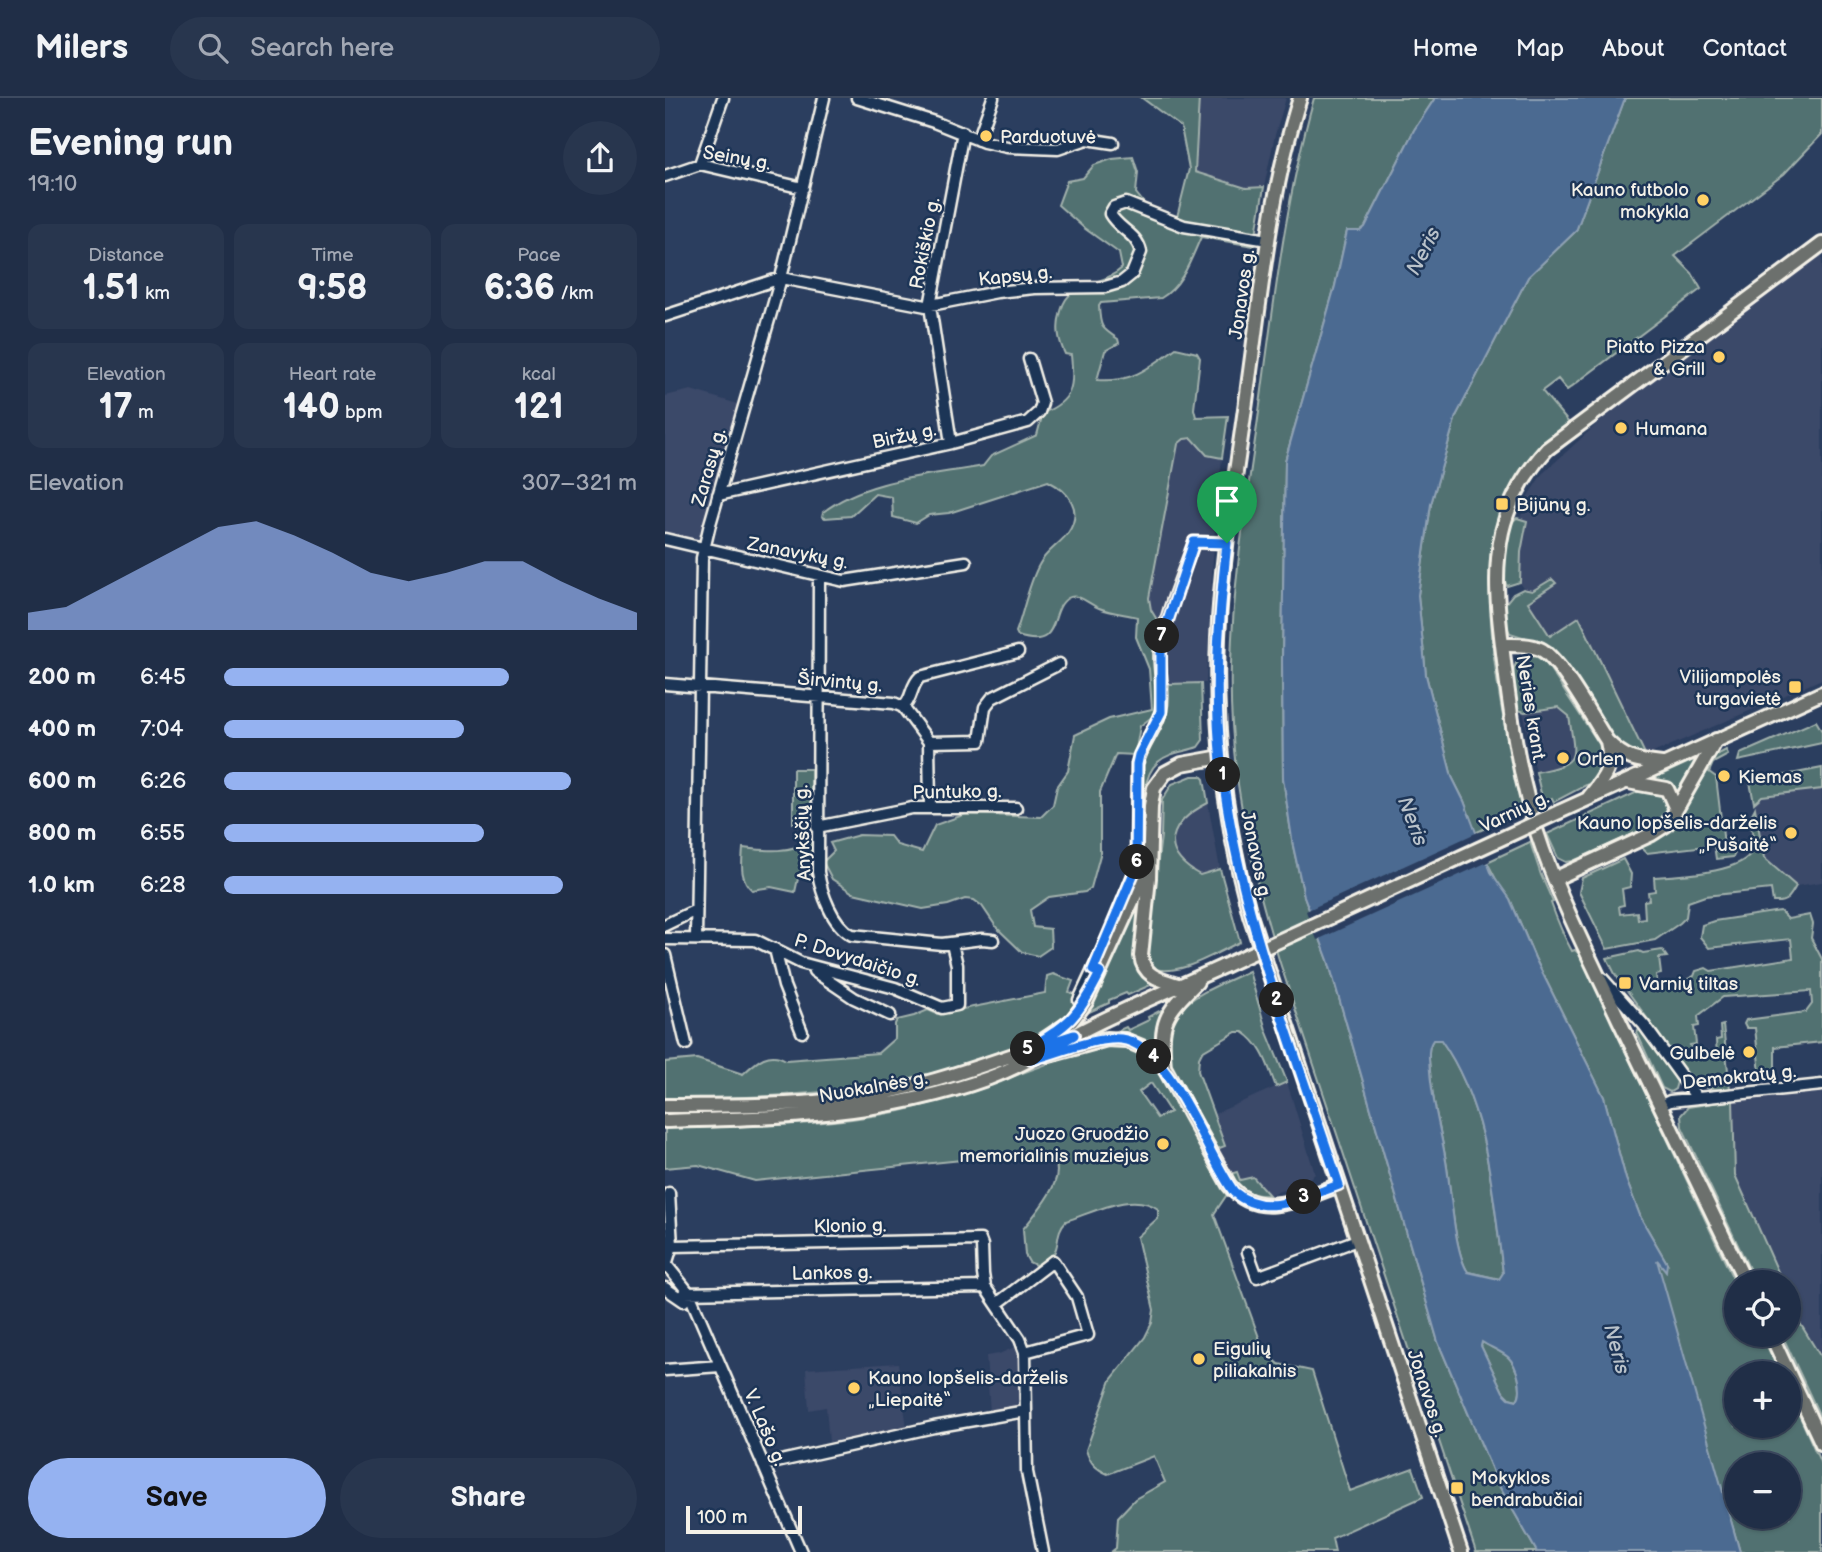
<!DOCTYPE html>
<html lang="en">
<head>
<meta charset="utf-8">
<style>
  body { margin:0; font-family:"Balsamiq Sans",sans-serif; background:#28364e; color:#f1f3f6; height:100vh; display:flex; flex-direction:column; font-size:26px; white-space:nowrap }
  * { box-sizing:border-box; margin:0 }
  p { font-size:23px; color:#a2a8b4 }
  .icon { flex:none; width:38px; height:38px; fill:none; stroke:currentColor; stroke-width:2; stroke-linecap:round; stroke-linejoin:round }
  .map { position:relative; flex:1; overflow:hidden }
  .details { display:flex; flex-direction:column; background:#202e47; width:665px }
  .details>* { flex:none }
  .buttons { position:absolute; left:1059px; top:1172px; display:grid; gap:14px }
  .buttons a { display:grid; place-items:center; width:77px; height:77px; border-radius:50%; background:#202e47; box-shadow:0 2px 5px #0004,0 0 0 2px #3d4a60; font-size:35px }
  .scale { position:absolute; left:21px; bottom:18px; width:116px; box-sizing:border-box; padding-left:7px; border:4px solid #f4f1e8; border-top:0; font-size:19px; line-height:24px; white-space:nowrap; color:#f4f1e8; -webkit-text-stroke:5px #1d3557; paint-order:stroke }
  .pin { position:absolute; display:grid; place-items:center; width:60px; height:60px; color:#fff; margin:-72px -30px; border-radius:50% 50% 50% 0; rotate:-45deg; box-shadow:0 0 7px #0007 }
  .pin .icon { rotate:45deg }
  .km { position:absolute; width:35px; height:35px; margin:-18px; border-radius:50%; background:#222; color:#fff; font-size:19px; line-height:35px; text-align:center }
  .round { display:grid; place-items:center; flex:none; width:74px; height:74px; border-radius:37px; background:#28364e }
  .head { display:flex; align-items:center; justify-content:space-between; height:119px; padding:0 28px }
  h1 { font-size:38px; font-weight:700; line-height:52px }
  .metrics { display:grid; grid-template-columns:repeat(3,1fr); gap:10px; height:119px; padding:7px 28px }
  .metrics div { display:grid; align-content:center; border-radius:14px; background:#28364e; text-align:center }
  .metrics b { font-size:35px; font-weight:700 }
  .metrics small { font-size:19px; font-weight:400 }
  .metrics p { font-size:19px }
  .chart { height:196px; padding:14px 28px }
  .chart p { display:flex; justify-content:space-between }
  .chart svg { width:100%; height:126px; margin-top:7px; fill:#95b2f1; opacity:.7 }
  .action { display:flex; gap:14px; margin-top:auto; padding:14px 28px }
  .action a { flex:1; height:80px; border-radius:42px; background:#95b2f1; color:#111; font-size:28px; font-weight:700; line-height:80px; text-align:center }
  .action a+a { background:#28364e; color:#f1f3f6 }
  ul { padding:0 28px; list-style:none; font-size:23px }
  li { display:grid; grid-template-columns:112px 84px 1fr; align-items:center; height:52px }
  li i { height:18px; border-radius:9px; background:#95b2f1 }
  header { display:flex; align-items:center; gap:42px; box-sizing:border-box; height:98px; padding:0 35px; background:#202e47; border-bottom:2px solid #3d4a60 }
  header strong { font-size:33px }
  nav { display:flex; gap:38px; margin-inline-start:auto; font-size:24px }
  .search { width:490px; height:63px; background:#28364e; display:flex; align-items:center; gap:18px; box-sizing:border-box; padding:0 24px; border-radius:38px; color:#a2a8b4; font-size:26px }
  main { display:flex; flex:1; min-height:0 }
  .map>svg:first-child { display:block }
  .built { fill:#3b4869 }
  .green { fill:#517171; stroke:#a2b1ac; stroke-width:2; fill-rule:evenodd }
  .water { fill:#4c6b91; stroke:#8fa1b4; stroke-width:2; fill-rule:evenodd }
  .pier { fill:#2b3e5f }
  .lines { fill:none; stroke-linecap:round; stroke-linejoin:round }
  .minor-casing { stroke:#f4f1e8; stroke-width:15 }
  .major-casing { stroke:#f4f1e8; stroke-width:18 }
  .minor { stroke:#1d3557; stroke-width:10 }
  .major { stroke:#6c706d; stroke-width:12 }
  .major-bridge-casing { stroke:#f4f1e8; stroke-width:18; stroke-linecap:butt }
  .major-bridge { stroke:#6c706d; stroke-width:12 }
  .route-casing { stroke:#fff; stroke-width:14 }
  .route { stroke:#1a73e8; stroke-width:9 }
  .poi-dot { fill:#ffd166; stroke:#1d3557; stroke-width:2.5 }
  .labels { text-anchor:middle; stroke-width:5; stroke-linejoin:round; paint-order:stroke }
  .poi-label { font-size:19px; fill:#f4f1e8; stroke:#1d3557; text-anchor:start }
  .street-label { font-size:19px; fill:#f4f1e8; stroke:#1d3557 }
  .water-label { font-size:21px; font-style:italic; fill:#b9c2ca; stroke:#1d3557 }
</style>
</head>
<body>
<header>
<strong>Milers</strong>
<div class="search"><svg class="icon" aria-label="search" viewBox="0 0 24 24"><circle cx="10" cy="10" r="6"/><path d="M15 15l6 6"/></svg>Search here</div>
<nav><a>Home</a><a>Map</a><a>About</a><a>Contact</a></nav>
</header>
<main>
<section class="details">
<div class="head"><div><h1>Evening run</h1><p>19:10</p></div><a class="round"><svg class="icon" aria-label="share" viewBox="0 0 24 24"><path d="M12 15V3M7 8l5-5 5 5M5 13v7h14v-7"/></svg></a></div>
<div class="metrics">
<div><p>Distance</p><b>1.51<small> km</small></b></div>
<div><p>Time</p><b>9:58</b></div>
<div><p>Pace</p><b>6:36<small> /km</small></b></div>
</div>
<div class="metrics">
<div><p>Elevation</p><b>17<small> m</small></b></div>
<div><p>Heart rate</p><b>140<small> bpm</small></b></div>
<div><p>kcal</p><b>121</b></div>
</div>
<div class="chart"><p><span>Elevation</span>307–321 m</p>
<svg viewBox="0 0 160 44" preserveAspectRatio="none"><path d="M0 44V38L10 36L20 29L30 22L40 15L50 8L60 6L70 11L80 17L90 24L100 27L110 24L120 20L130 20L140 27L150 33L160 38V44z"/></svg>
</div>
<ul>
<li><b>200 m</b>6:45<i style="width:69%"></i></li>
<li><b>400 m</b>7:04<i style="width:58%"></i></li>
<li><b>600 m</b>6:26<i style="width:84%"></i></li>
<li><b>800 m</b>6:55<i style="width:63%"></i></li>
<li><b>1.0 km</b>6:28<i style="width:82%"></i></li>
</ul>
<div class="action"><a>Save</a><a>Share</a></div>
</section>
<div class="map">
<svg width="1157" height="1454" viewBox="0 0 1157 1454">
  <rect width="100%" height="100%" fill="#2b3e5f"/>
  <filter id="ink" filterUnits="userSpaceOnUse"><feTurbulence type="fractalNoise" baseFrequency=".0143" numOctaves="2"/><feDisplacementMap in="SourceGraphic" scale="14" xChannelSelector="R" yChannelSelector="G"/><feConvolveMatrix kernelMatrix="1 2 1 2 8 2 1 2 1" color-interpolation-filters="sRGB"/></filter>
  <g filter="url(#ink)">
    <path class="built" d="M534 0H621L610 37 599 89 581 90 530 74Z
      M1157 153V581L981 658 914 519 885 538 862 504 887 481 867 493 858 491 855 484 856 454 862 423 855 421 863 398 877 376 965 296Z
      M26 292 76 307 36 443 0 434V298Z
      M527 340 542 357 557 360 549 442 541 585 504 586 501 537 486 512 484 500 513 346 519 341Z
      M885 609H893L904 618 909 656 907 662 896 669 871 674 858 614Z
      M1157 691V784L1131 788 1099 760 1089 705 1097 698Z
      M543 705 555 771 535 778 515 764 509 751 510 736 517 721Z
      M622 984 650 1076 638 1085 604 1097 588 1079 575 1082 572 1074 565 1076 552 1051 560 1047 547 1017Z
      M1157 993V1254L1155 1255 1130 1217 1124 1196V1185H1118L1070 1077 1068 1002Z
      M352 1248 356 1271 352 1309 325 1315 321 1258 334 1256Z
      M233 1265 242 1330 164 1344 161 1309 144 1312 141 1271Z"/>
    <path class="green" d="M477 0H534L530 74 581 90 599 89 589 148 536 139C526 161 518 187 496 200L436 205 434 208C435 229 436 230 453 241L454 245 440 253 432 282C467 285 484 270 511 250L532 255 535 260 529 311 531 319 563 318 557 360 542 357 527 340 519 341 513 346 484 500 486 512 497 530 490 553 492 589 491 616 475 628 470 657 451 656 435 694V757L426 790 420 794 384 799 365 812 368 829 385 831 386 849 373 858 357 854 332 830 317 808 309 802 300 801 283 807 258 811 188 795 167 781 158 764 169 753 165 745 194 737 225 738 232 747 257 754 270 727 301 716 376 719 388 707 392 689 403 673 410 637 444 621 487 611 484 571 471 539 472 519C460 516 446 515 434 510 425 507 413 494 403 500 383 512 398 553 353 538L351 534C359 513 363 487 374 467 380 454 395 446 403 435 419 411 403 393 383 383L284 415 264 417 251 425 228 419 227 399 210 396 186 418 160 420 157 418 158 414C203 380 264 378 318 368L326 358 372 337 378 315C409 302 409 288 406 257L400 256C393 241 391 229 396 213 404 181 437 189 457 170L454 155 419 130 393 107 402 83 418 80 429 67 447 61 468 59 473 74 471 95 483 110 512 119 524 71 516 29Z
      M649 0H770L749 32 700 129 695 133H682L670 188 620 363 617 563 618 680 628 748 639 798 663 862 773 1244 833 1386 872 1454H811L616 868C585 770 563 670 566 566 568 474 585 383 597 292 610 194 622 96 649 0Z
      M960 0H1157V36L1119 76 1010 158 1027 175 1036 191 902 292 893 281 877 293 904 325C881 346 859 365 845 394 803 481 838 622 858 713L810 735 799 703 787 679 761 577 753 497 766 406 791 318 863 179 911 133Z
      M852 420 862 423 856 454 855 484 842 488C834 474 838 428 852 420Z
      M887 481 891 485 863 504 885 538 914 519 981 658 975 659 949 643 886 548 845 535 841 527 839 507 848 496 858 491 867 493Z
      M860 557 872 559 881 565 940 655 935 678 927 684 889 704 887 700 878 704 871 674C917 665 910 661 904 618L893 609 860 614 853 612C850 594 840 567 860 557Z
      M536 585 538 642 533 649C520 654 504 654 493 664 471 684 483 723 481 748 480 761 476 773 472 785 478 743 470 701 477 661 479 649 491 639 496 628 502 615 502 600 504 586Z
      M1151 623 1157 633V645L1073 663 1075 656Z
      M1061 652 1063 657 1048 665 1044 674 1051 679 1059 746 1075 745 1068 759 1051 761 1049 747 982 755 975 748 1006 730 1048 659Z
      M1037 658 1016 700C1008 685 999 685 983 683Z
      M1157 670V691L1097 698 1089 705 1085 684Z
      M128 671H146V725H128Z
      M527 678H536L539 681 543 705C505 724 492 753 535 777L555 771 575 844C550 855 514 880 486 870L481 858 496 738 497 702 507 686Z
      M981 690H991L1004 703 998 723 908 763 901 764 893 760 882 736Z
      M1090 710 1099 760 1131 788C1125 799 1122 805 1108 804L1106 791 1040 798 1023 804 1021 819 1015 825 990 842 942 851 914 794 917 780 958 761 966 776 965 789 957 791 959 807 954 808 955 816 972 814 973 821 980 820 979 803 984 802 983 794 990 793 989 779C1012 777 1076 776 1087 753 1093 742 1084 731 1085 720 1086 717 1088 714 1090 710Z
      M147 743 148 776H134L130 794 106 789 87 792C74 780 77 766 78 750 103 753 124 755 147 743Z
      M865 744 876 777 888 804 886 805C892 822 898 837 907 853L910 852 916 858 1071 1187V1237H1097L1115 1276H1071V1328H1124V1294L1157 1368V1454H1075L992 1168V1161L1002 1165 976 1120 961 1081 939 999 870 860 845 801 835 789 822 764ZM1071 1367H1124V1419H1071Z
      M479 793 472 856 490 885 463 897 461 895 444 902V905L422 915Z
      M1115 813 1123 821 1145 817 1148 826 1146 840 1157 861V944L1110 949V973L1095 975 1090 930H1081L1079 926 1081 922 1141 914 1147 906 1146 893 1058 899 1033 918 1034 928 1029 929 1031 946 1025 947 1027 955 1043 953 1044 959 1052 958 1051 942 1056 941 1055 928 1058 927 1065 991C1042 992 1038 991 1022 975L950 876 942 860 974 853 978 855 997 852 1002 859 994 860 996 876 991 877 992 885 1008 884 1010 890 1017 889V884L1029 878 1031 873 1041 870 1046 873 1128 860 1126 841 1044 850 1035 839 1037 827 1049 823Z
      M584 873 601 932 622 984 611 989C603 968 598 947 578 934H571L537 954 534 960 533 973 560 1048 552 1051 508 973C485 909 537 895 584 873Z
      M388 876 408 883 404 894 420 900C415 906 410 915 404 921 381 941 345 951 317 961 208 997 113 999 0 1001V964L32 961 78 976C91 964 104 951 121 962L213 955 230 940V926L232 922 249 918 263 912 272 916 380 895 382 878Z
      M500 910 492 937 495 961 445 936 461 929 463 932 484 922 483 919Z
      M974 931 1009 979 1012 984 1010 991 1005 994 997 990 972 935Z
      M768 942H776C823 1008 828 1097 838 1175L835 1181 803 1174C789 1154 786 1091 781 1063 776 1033 767 1004 765 973 764 962 762 950 768 942Z
      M444 944 467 947 492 969 563 1095 549 1116 599 1253 614 1266 647 1273 685 1393 748 1370 758 1399 667 1440 670 1454H446L451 1450 453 1419 470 1401 500 1384 489 1358 443 1376C431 1371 425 1365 421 1352L446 1282 480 1239 487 1225 489 1212 472 1139 493 1120V1111C468 1092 427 1115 401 1123 385 1139 403 1158 370 1167L364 1164 360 1157 358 1131C372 1113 415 1068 376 1054L90 1083 33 1067 0 1070V1030C79 1028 158 1029 235 1013 307 997 374 967 444 944ZM486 985 505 1014 492 1020 474 994Z
      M1068 1002 1070 1077 1118 1185H1091L1017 1029 1016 1017 1023 1009Z
      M572 1074 575 1082 588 1079 604 1097C586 1099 575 1091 565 1076Z
      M1124 1196 1130 1217 1157 1261V1323L1117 1237H1124Z
      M817 1244C825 1249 836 1253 843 1259 852 1267 859 1293 852 1302L844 1300 838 1294 816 1248Z"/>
    <path class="water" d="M770 0H960L911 133 863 179 791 318 766 406 753 497 761 577 787 679 799 703 826 774 845 801 870 860 939 999 961 1081 976 1120 1002 1165 1001 1173 992 1162 1075 1454H872L833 1386 773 1244 663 862 639 798 628 748 618 680 617 563 620 363 670 188 682 133H695L700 129 749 32ZM768 942H776C823 1008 828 1097 838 1175L834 1181 803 1174C789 1154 786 1090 781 1063 776 1033 767 1004 765 973 764 962 762 950 768 942ZM817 1244C825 1249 835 1253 843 1259 852 1267 859 1293 852 1302L844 1300 838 1294 816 1248Z"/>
    <path class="pier" d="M813 734 825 763 652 842 641 813Z"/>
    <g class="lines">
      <g class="minor-casing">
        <path id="minor" d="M192 0 269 24 319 44 342 49 393 51 422 41 448 45
          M313 42 328 0
          M35 66 58 0
          M0 78 35 66 138 90
          M0 218 116 180 261 208 332 194 370 190 440 189 457 184 467 176 476 154C472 135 454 132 445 116L449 109 461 105 519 128 603 142
          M286 345 265 208 298 34
          M53 397 286 345 363 324 374 314 377 305 364 261
          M0 441 179 483 301 464
          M154 478 153 774C156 794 167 827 187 837L277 846 317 841 328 842
          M0 586 229 605 238 609 264 644 265 708
          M238 609C248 601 245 588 255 579L353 554
          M264 644 315 643 320 609 327 600 394 566
          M152 729 247 710H351
          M0 827 31 812
          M0 841 90 842 136 865 230 890 277 910 292 907V867L287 846
          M31 841 37 460 45 426 116 180 159 0
          M110 851 119 888 137 934
          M0 857 21 946
          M149 873 189 900 225 917
          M937 880 979 927 1032 1000
          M414 902 448 829 471 770 472 666C477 646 492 631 496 612 500 592 493 572 495 552 497 523 519 474 529 444L562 445
          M995 1008 1005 1003 1157 987
          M7 1148 315 1142 317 1147 318 1176 320 1189 355 1241 360 1254 362 1374 378 1454
          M583 1154 592 1179 692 1142
          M0 1165 24 1195 136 1454
          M0 1170 7 1148 4 1095
          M0 1190 19 1203
          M15 1199 20 1195 320 1189
          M333 1205 388 1163 412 1199 423 1237 360 1254
          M0 1272 55 1268
          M98 1367 269 1329 361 1313"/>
      </g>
      <g class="major-casing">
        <path id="major" d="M635 0C606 91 597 187 584 281 573 367 557 453 553 539 549 633 560 726 585 817L796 1454
          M837 547C849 547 863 546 875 551 895 560 928 622 942 643 961 662 972 663 998 666
          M963 684 1002 691 1011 711
          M924 699C941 678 948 670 942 643
          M894 714 1157 595
          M889 781 987 736 1001 727 1008 717 1051 642
          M516 888C497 882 479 880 476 858L484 780 486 708 489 690 500 675 517 666 556 659
          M376 944 407 923 421 904 481 773
          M384 957 442 941 460 942 477 949 499 969 564 1087C593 1124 638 1100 674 1087
          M499 969C495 922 499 917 532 884
          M0 1008C74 1007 150 1009 223 994 280 982 332 962 387 944
          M0 1023C111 1020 219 1018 324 980 355 969 381 952 409 937 457 911 509 891 559 868
          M1081 1185C1038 1097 996 1009 954 922 928 866 899 810 878 752 855 689 846 621 838 555 833 515 828 474 837 434 844 403 861 374 882 351L1157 146
          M1106 1237 1157 1346"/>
      </g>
      <use href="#minor" class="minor"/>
      <use href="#major" class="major"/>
      <g class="major-bridge-casing">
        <path id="major-bridge" d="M559 868 894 714"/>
      </g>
      <use href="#major-bridge" class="major-bridge"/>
    </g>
  </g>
  <g class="lines" filter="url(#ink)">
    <g class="route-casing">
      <path id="route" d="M529 444 562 445C554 518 548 590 556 663 572 810 628 948 674 1087 640 1099 600 1121 569 1094 541 1057 505 946 456 941 430 939 392 955 366 962L409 937 362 952C405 925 412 921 435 875L428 872 471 770 472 666 474 657 496 614V544Z"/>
    </g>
    <use href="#route" class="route"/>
  </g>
  <g class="poi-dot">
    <circle cx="321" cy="38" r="7"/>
    <circle cx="1038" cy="102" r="7"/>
    <circle cx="1054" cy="259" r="7"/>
    <circle cx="956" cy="330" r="7"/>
    <rect x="830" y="399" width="14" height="14" rx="3.5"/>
    <rect x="1123" y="582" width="14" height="14" rx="3.5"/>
    <circle cx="898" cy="660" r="7"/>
    <circle cx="1059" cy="678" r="7"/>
    <circle cx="1126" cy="735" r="7"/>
    <rect x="953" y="878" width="14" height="14" rx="3.5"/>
    <circle cx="1084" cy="954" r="7"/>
    <circle cx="498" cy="1046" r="7"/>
    <circle cx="534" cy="1261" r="7"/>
    <circle cx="189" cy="1290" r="7"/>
    <rect x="785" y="1383" width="14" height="14" rx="3.5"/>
  </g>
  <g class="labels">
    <g class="poi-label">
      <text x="335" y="45">Parduotuvė</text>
      <text x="1024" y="98" text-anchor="end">Kauno futbolo<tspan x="1024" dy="22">mokykla</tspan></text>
      <text x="1040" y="255" text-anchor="end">Piatto Pizza<tspan x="1040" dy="22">&amp; Grill</tspan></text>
      <text x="970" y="337">Humana</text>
      <text x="851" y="413">Bijūnų g.</text>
      <text x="1116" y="585" text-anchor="end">Vilijampolės<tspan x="1116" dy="22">turgavietė</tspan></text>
      <text x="912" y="667">Orlen</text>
      <text x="1073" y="685">Kiemas</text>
      <text x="1112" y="731" text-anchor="end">Kauno lopšelis-darželis<tspan x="1112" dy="22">„Pušaitė“</tspan></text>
      <text x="974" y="892">Varnių tiltas</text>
      <text x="1070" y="961" text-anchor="end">Gulbelė</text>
      <text x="484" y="1042" text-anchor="end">Juozo Gruodžio<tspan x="484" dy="22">memorialinis muziejus</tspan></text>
      <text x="548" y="1257">Eigulių<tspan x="548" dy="22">piliakalnis</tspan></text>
      <text x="203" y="1286">Kauno lopšelis-darželis<tspan x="203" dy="22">„Liepaitė“</tspan></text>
      <text x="806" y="1386">Mokyklos<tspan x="806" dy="22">bendrabučiai</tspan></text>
    </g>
    <g class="street-label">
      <text transform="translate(72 59) rotate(10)" y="7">Seinų g.</text>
      <text transform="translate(259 145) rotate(-79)" y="7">Rokiškio g.</text>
      <text transform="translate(350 177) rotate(-6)" y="7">Kapsų g.</text>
      <text transform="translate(576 196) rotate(-82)" y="7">Jonavos g.</text>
      <text transform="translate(239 337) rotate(-12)" y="7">Biržų g.</text>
      <text transform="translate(43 369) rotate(-74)" y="7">Zarasų g.</text>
      <text transform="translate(133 454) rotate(11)" y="7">Zanavykų g.</text>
      <text transform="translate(175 583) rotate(5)" y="7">Širvintų g.</text>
      <text transform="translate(867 611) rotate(81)" y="7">Neries krant.</text>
      <text transform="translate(292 693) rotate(-1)" y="7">Puntuko g.</text>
      <text transform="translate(849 713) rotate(-25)" y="7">Varnių g.</text>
      <text transform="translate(137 735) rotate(-92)" y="7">Anykščių g.</text>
      <text transform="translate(592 757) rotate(78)" y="7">Jonavos g.</text>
      <text transform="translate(193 861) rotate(18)" y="7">P. Dovydaičio g.</text>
      <text transform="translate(1074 978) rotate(-6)" y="7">Demokratų g.</text>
      <text transform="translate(208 988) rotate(-10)" y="7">Nuokalnės g.</text>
      <text transform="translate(185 1127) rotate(-1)" y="7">Klonio g.</text>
      <text transform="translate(167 1174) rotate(-1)" y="7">Lankos g.</text>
      <text transform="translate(763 1295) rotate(72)" y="7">Jonavos g.</text>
      <text transform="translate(101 1329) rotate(67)" y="7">V. Lašo g.</text>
    </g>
    <g class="water-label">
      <text transform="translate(758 153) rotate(-63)" y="7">Neris</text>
      <text transform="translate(748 723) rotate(69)" y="7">Neris</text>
      <text transform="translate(952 1251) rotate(75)" y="7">Neris</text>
    </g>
  </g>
</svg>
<div class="buttons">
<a><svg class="icon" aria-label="locate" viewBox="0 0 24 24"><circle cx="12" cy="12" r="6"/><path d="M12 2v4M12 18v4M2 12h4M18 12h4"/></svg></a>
<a>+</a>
<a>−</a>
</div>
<div class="scale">100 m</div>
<div class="pin" style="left:562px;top:445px;background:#1e9e55"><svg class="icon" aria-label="arrive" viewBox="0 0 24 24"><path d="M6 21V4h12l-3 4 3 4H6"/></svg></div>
<b class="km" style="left:558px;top:677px">1</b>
<b class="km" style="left:612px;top:902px">2</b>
<b class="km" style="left:639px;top:1099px">3</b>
<b class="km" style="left:489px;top:959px">4</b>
<b class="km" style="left:363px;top:951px">5</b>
<b class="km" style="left:472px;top:764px">6</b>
<b class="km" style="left:497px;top:538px">7</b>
</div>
</main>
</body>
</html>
